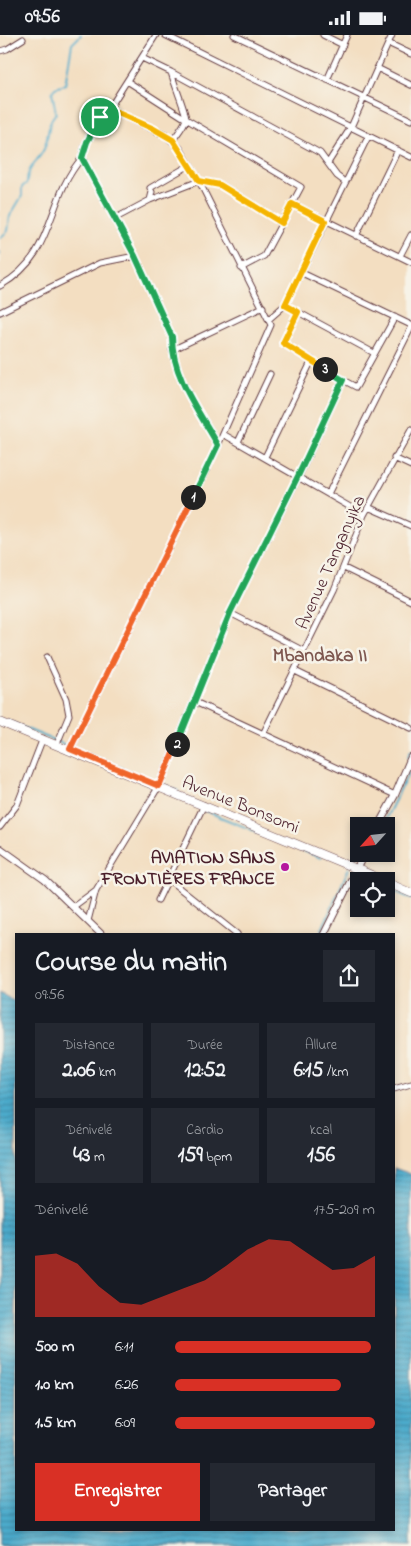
<!DOCTYPE html>
<html lang="fr">
<head>
<meta charset="utf-8">
<style>
  body { margin:0; font-family:"Indie Flower",sans-serif; background:#242831; color:#f1f3f6; height:100vh; display:flex; flex-direction:column; font-size:19px; white-space:nowrap }
  * { box-sizing:border-box; margin:0 }
  p { font-size:16px; color:#9ea1a6 }
  .icon { flex:none; width:28px; height:28px; fill:none; stroke:currentColor; stroke-width:2; stroke-linecap:round; stroke-linejoin:round }
  .map { position:relative; flex:1; overflow:hidden }
  .side { position:absolute; left:15px; top:898px; width:380px; height:598px; display:flex; flex-direction:column; background:#171b24; border-radius:0px; box-shadow:0 2px 8px #0003 }
  .side>* { flex:none }
  .needle { width:32px; rotate:243deg }
  .buttons { position:absolute; left:350px; top:782px; display:grid; gap:10px }
  .buttons a { display:grid; place-items:center; width:45px; height:45px; border-radius:0px; background:#171b24; box-shadow:0 2px 8px #0003; font-size:25px }
  .pin { position:absolute; display:grid; place-items:center; width:42px; height:42px; color:#fff; margin:-21px; border:2px solid #fff; border-radius:50%; box-shadow:0 1px 5px #0007 }
  .km { position:absolute; width:25px; height:25px; margin:-12px; border-radius:50%; background:#222; color:#fff; font-size:14px; line-height:25px; text-align:center }
  .round { display:grid; place-items:center; flex:none; width:52px; height:52px; border-radius:0px; background:#242831 }
  .summary { display:flex; align-items:center; justify-content:space-between; height:85px; padding:0 20px }
  h1 { font-size:28px; font-weight:700; line-height:38px }
  .figures { display:grid; grid-template-columns:repeat(3,1fr); gap:8px; height:85px; padding:5px 20px }
  .figures div { display:grid; align-content:center; border-radius:0px; background:#242831; text-align:center }
  .figures b { font-size:21px; font-weight:700 }
  .figures small { font-size:14px; font-weight:400 }
  .figures p { font-size:14px }
  .chart { height:140px; padding:10px 20px }
  .chart p { display:flex; justify-content:space-between }
  .chart svg { width:100%; height:90px; margin-top:5px; fill:#d93025; opacity:.7 }
  .cta { display:flex; gap:10px; margin-top:auto; padding:10px 20px }
  .cta a { flex:1; height:58px; border-radius:0px; background:#d93025; color:#fff; font-size:20px; font-weight:700; line-height:58px; text-align:center }
  .cta a+a { background:#242831; color:#f1f3f6 }
  ul { padding:0 20px; list-style:none; font-size:16px }
  li { display:grid; grid-template-columns:80px 60px 1fr; align-items:center; height:38px }
  li i { height:12px; border-radius:6px; background:#d93025 }
  .status { display:flex; justify-content:space-between; align-items:center; height:35px; padding:0 25px; background:#171b24; direction:ltr }
  .status svg { height:14px; fill:currentColor }
  .map>svg:first-child { display:block }
  .water { fill:url(#water-rules); stroke:#4b647b }
  .lines { fill:none; stroke-linecap:round; stroke-linejoin:round }
  .stream { stroke:#4caacb; stroke-width:2 }
  .minor-casing { stroke:#633c42; stroke-width:7 }
  .tertiary-casing { stroke:#633c42; stroke-width:8 }
  .primary-casing { stroke:#633c42; stroke-width:9 }
  .minor { stroke:#fff; stroke-width:5 }
  .tertiary { stroke:#fff; stroke-width:6 }
  .primary { stroke:#fff; stroke-width:8 }
  .split-1-casing { stroke:#fff; stroke-width:10 }
  .split-2-casing { stroke:#fff; stroke-width:10 }
  .split-3-casing { stroke:#fff; stroke-width:10 }
  .split-4-casing { stroke:#fff; stroke-width:10 }
  .split-1 { stroke:#22a559; stroke-width:6 }
  .split-2 { stroke:#f0652b; stroke-width:6 }
  .split-3 { stroke:#22a559; stroke-width:6 }
  .split-4 { stroke:#f5b400; stroke-width:6 }
  .poi-dot { fill:#b5179e; stroke:#f7f3e8; stroke-width:2 }
  .labels { text-anchor:middle; stroke-width:5; stroke-linejoin:round; paint-order:stroke }
  .street-label { font-size:18px; fill:#4a1f2b; stroke:#f7f3e8 }
  .poi-label { font-size:18px; font-weight:bold; fill:#4a1f2b; stroke:#f7f3e8; text-anchor:end }
  .neighbourhood-label { font-size:19px; font-weight:bold; fill:#7e574f; stroke:#f7f3e8 }
</style>
</head>
<body>
<div class="status"><b>09:56</b><svg viewBox="0 0 49 12"><path d="M0 12V9h3v3zM5 12V6h3v6zM10 12V3h3v9zM15 12V0h3v12zM26 1h20v11H26zM47 4h2v5h-2z"/></svg></div>
<div class="map">
<svg width="411" height="1511" viewBox="0 0 411 1511">
  <defs>
    <pattern id="water-rules" width="6" height="5" patternUnits="userSpaceOnUse" patternTransform="scale(1.25)"><rect width="6" height="5" fill="#4caacb"/><path d="M0 2.5h6" fill="none" stroke="#418aa5"/></pattern>
  </defs>
  <rect width="100%" height="100%" fill="#f7f3e8"/>
  <filter id="ink" filterUnits="userSpaceOnUse"><feTurbulence type="fractalNoise" baseFrequency=".02" numOctaves="2"/><feDisplacementMap in="SourceGraphic" scale="10" xChannelSelector="R" yChannelSelector="G"/><feConvolveMatrix kernelMatrix="1 2 1 2 8 2 1 2 1" color-interpolation-filters="sRGB"/></filter>
  <filter id="wash" filterUnits="userSpaceOnUse"><feTurbulence type="fractalNoise" baseFrequency=".0096" numOctaves="4" result="noise"/><feDisplacementMap in="SourceGraphic" scale="20" xChannelSelector="R" yChannelSelector="G"/><feGaussianBlur stdDeviation="1.12" result="paint"/><feColorMatrix in="noise" values="0 0 0 0 0 0 0 0 0 0 0 0 0 0 0 0 0 1.4 0 .05"/><feComposite in="paint" operator="in"/></filter>
  <g filter="url(#wash)">
    <rect width="100%" height="100%" fill="#f3dec1"/>
    <path class="water" d="M0 958 16 967V1494H394V1133L411 1139V1511H0Z"/>
    <g class="lines">
      <path class="stream" d="M0 203 8 196 10 181 22 161V152L27 148C26 133 38 127 44 114 49 103 47 87 56 78L52 57 55 53 65 50 72 9 81 0
        M0 217V219
        M7 686 178 756
        M408 722 411 715
        M203 775 321 823
        M382 791 411 733
        M351 829 359 817
        M367 842 375 846
        M386 852 411 864
        M320 899 349 833"/>
    </g>
  </g>
  <g filter="url(#ink)">
    <g class="lines">
      <g class="minor-casing">
        <path id="minor" d="M156 0 109 74C98 84 84 107 82 123L135 221 172 302C172 342 199 376 218 409
          M165 0 411 122
          M234 0 411 85
          M323 0 343 10
          M388 8 411 19
          M0 16 7 14 23 4
          M142 23 171 37C173 46 187 80 186 84 184 91 177 99 173 105
          M377 33 411 50
          M171 37 320 118 337 141 345 147
          M327 45 347 0
          M127 46 186 84 301 152 264 221 241 233
          M328 128 351 92 392 0
          M150 165 199 146 221 150 282 188
          M292 169 411 227
          M114 184 150 165 152 157 150 153 190 130
          M356 201 398 115
          M400 221 411 200
          M300 237 411 290
          M0 251C57 219 45 165 82 123
          M0 277 100 228 135 221
          M298 277 374 318
          M269 284 285 270 368 102
          M172 315 263 272
          M343 345 356 352 395 282
          M223 399 364 480
          M238 407 270 339
          M265 422 312 325
          M394 423 411 431
          M328 459 411 293
          M368 472 411 491
          M344 533 411 566
          M230 578 304 616
          M47 622 66 664 69 680 57 709
          M295 636 411 693
          M195 667 395 760
          M263 699 334 555 364 480 411 395
          M70 715 215 417 271 290 199 146 180 113 165 100 109 74
          M0 792 17 770 43 703
          M169 845 237 899
          M158 865 204 770
          M73 872 96 855
          M88 886 96 855 159 751 230 578 299 441 343 345 283 308 298 277 285 270
          M394 1054 411 1049"/>
      </g>
      <g class="tertiary-casing">
        <path id="tertiary" d="M378 791 395 760 411 722
          M0 813 45 845 101 899
          M324 899 364 819"/>
      </g>
      <g class="primary-casing">
        <path id="primary" d="M0 687 386 846
          M386 847 411 858"/>
      </g>
      <use href="#minor" class="minor"/>
      <use href="#tertiary" class="tertiary"/>
      <use href="#primary" class="primary"/>
    </g>
  </g>
  <g class="lines" filter="url(#ink)">
    <g class="split-1-casing">
      <path id="split-1" d="M100 82 87 107 82 123 135 221 172 302C172 342 199 376 218 410L193 462"/>
    </g>
    <g class="split-2-casing">
      <path id="split-2" d="M177 709 159 751 70 714 193 462"/>
    </g>
    <g class="split-3-casing">
      <path id="split-3" d="M177 709 230 578 298 441 343 345 325 334"/>
    </g>
    <g class="split-4-casing">
      <path id="split-4" d="M100 82 109 74 154 94 173 105 199 146 220 150 282 188 292 169 325 186 285 270 298 277 283 308 325 334"/>
    </g>
    <use href="#split-1" class="split-1"/>
    <use href="#split-2" class="split-2"/>
    <use href="#split-3" class="split-3"/>
    <use href="#split-4" class="split-4"/>
  </g>
  <circle class="poi-dot" cx="285" cy="832" r="5"/>
  <g class="labels">
    <g class="street-label">
      <text transform="translate(330 527) rotate(-66)" y="6">Avenue Tanganyika</text>
      <text transform="translate(241 769) rotate(22)" y="6">Avenue Bonsomi</text>
    </g>
    <g class="poi-label">
      <text x="275" y="828">AVIATION SANS<tspan x="275" dy="21">FRONTIÈRES FRANCE</tspan></text>
    </g>
    <g class="neighbourhood-label">
      <text x="320" y="626">Mbandaka II</text>
    </g>
  </g>
</svg>
<div class="buttons">
<a><svg class="needle" viewBox="-14 -14 28 28"><path d="M0-13l5 13h-10z" fill="#e53935"/><path d="M0 13l5-13h-10z" fill="#9ea1a6"/></svg></a>
<a><svg class="icon" aria-label="locate" viewBox="0 0 24 24"><circle cx="12" cy="12" r="6"/><path d="M12 2v4M12 18v4M2 12h4M18 12h4"/></svg></a>
</div>
<div class="pin" style="left:100px;top:82px;background:#1e9e55"><svg class="icon" aria-label="arrive" viewBox="0 0 24 24"><path d="M6 21V4h12l-3 4 3 4H6"/></svg></div>
<b class="km" style="left:193px;top:462px">1</b>
<b class="km" style="left:177px;top:709px">2</b>
<b class="km" style="left:325px;top:334px">3</b>
<section class="side">
<div class="summary"><div><h1>Course du matin</h1><p>09:56</p></div><a class="round"><svg class="icon" aria-label="share" viewBox="0 0 24 24"><path d="M12 15V3M7 8l5-5 5 5M5 13v7h14v-7"/></svg></a></div>
<div class="figures">
<div><p>Distance</p><b>2.06<small> km</small></b></div>
<div><p>Durée</p><b>12:52</b></div>
<div><p>Allure</p><b>6:15<small> /km</small></b></div>
</div>
<div class="figures">
<div><p>Dénivelé</p><b>43<small> m</small></b></div>
<div><p>Cardio</p><b>159<small> bpm</small></b></div>
<div><p>kcal</p><b>156</b></div>
</div>
<div class="chart"><p><span>Dénivelé</span>175–209 m</p>
<svg viewBox="0 0 160 44" preserveAspectRatio="none"><path d="M0 44V14L10 13L20 18L30 29L40 37L50 38L60 34L70 30L80 26L90 19L100 11L110 6L120 7L130 14L140 21L150 20L160 14V44z"/></svg>
</div>
<ul>
<li><b>500 m</b>6:11<i style="width:98%"></i></li>
<li><b>1.0 km</b>6:26<i style="width:83%"></i></li>
<li><b>1.5 km</b>6:09<i style="width:100%"></i></li>
</ul>
<div class="cta"><a>Enregistrer</a><a>Partager</a></div>
</section>
</div>
</body>
</html>
